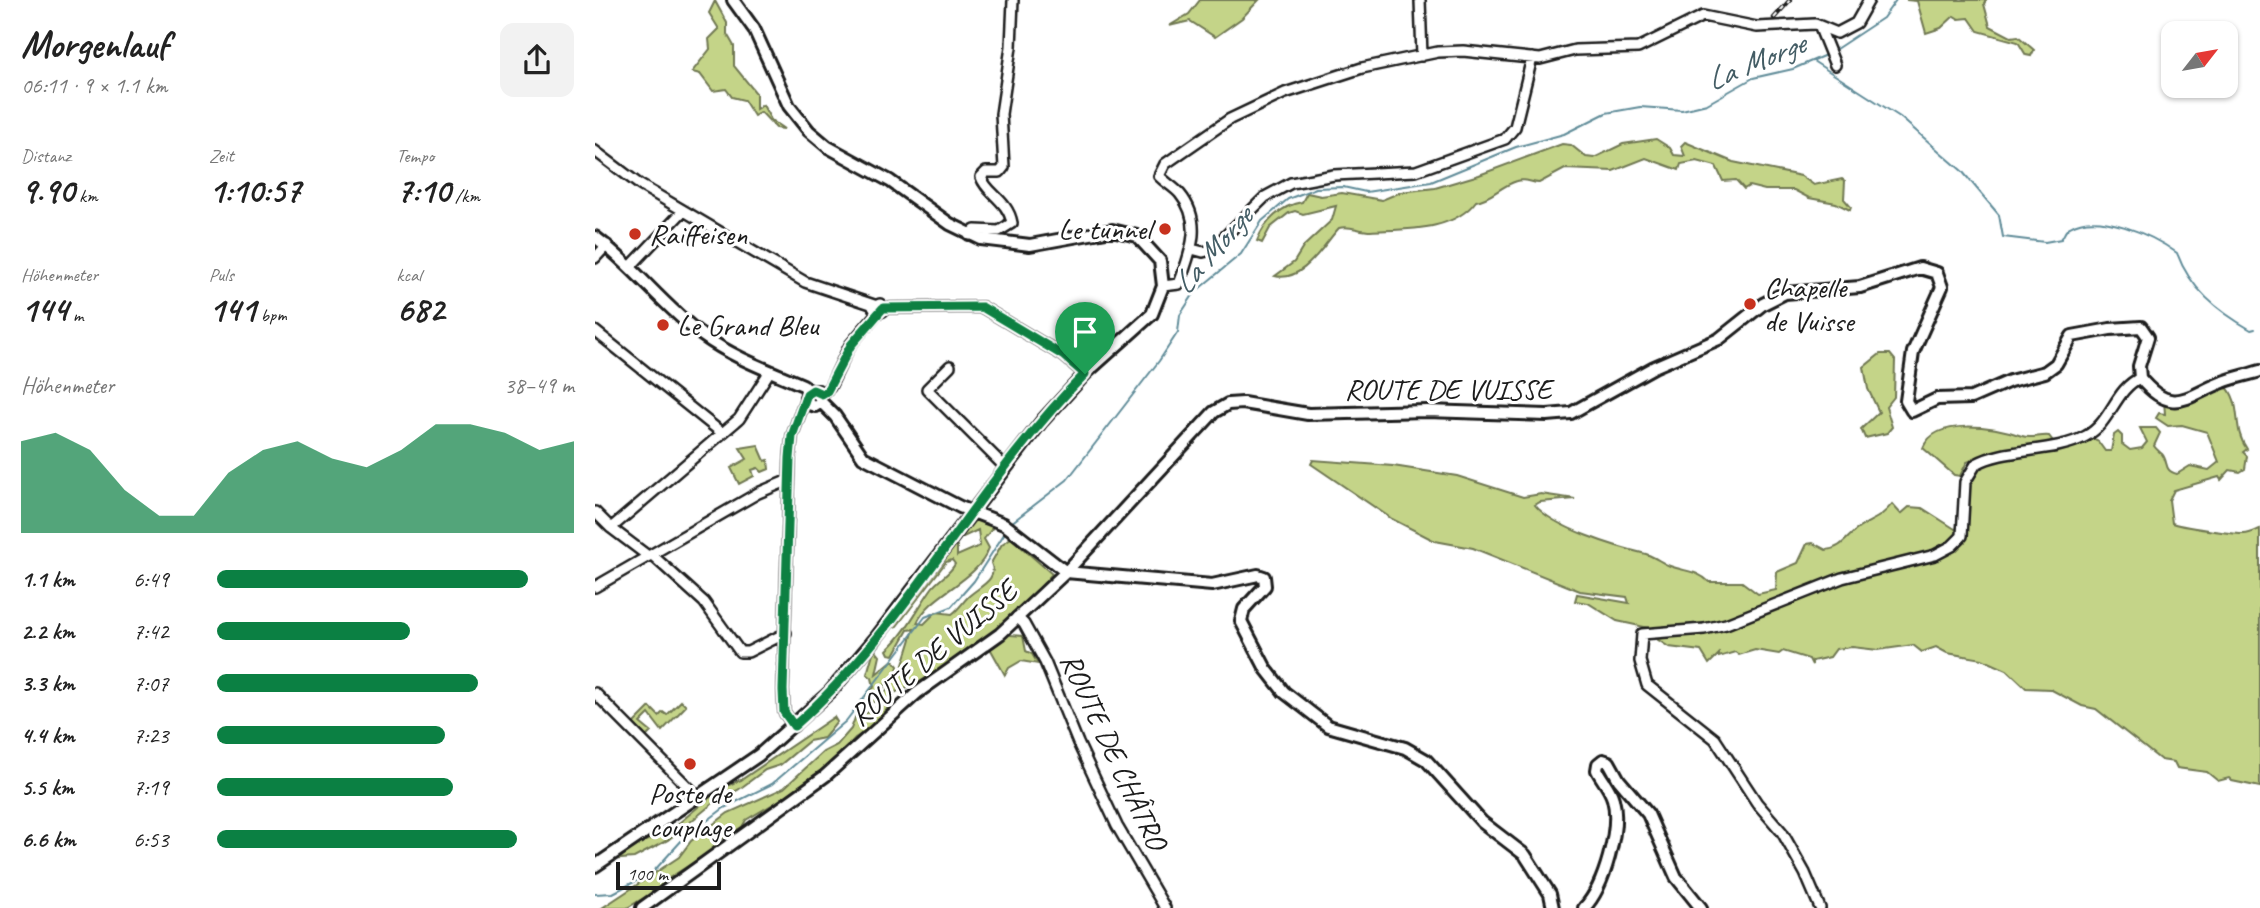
<!DOCTYPE html>
<html lang="de">
<head>
<meta charset="utf-8">
<style>
  body { margin:0; font-family:Caveat,sans-serif; background:#f2f2f2; color:#222; height:100vh; display:flex; flex-direction:column; font-size:26px; white-space:nowrap }
  * { box-sizing:border-box; margin:0 }
  p { font-size:23px; color:#767676 }
  .icon { flex:none; width:38px; height:38px; fill:none; stroke:currentColor; stroke-width:2; stroke-linecap:round; stroke-linejoin:round }
  .map { position:relative; flex:1; overflow:hidden }
  .details { display:flex; flex-direction:column; background:#fff; width:595px }
  .details>* { flex:none }
  .needle { width:46px; rotate:59deg }
  .tools { position:absolute; left:1566px; top:21px; display:grid; gap:14px }
  .tools a { display:grid; place-items:center; width:77px; height:77px; border-radius:14px; background:#fff; box-shadow:0 2px 5px #0004; font-size:35px }
  .scale { position:absolute; left:21px; bottom:18px; width:105px; box-sizing:border-box; padding-left:7px; border:4px solid #1c1c1c; border-top:0; font-size:19px; line-height:24px; white-space:nowrap; color:#1c1c1c; -webkit-text-stroke:5px #fff; paint-order:stroke }
  .pin { position:absolute; display:grid; place-items:center; width:60px; height:60px; color:#fff; margin:-72px -30px; border-radius:50% 50% 50% 0; rotate:-45deg; box-shadow:0 0 7px #0007 }
  .pin .icon { rotate:45deg }
  .round { display:grid; place-items:center; flex:none; width:74px; height:74px; border-radius:14px; background:#f2f2f2 }
  .headline { display:flex; align-items:center; justify-content:space-between; height:119px; padding:0 21px }
  h1 { font-size:38px; font-weight:700; line-height:52px }
  .figures { display:grid; grid-template-columns:repeat(3,1fr); gap:10px; height:119px; padding:7px 21px }
  .figures div { display:grid; align-content:center }
  .figures b { font-size:35px; font-weight:700 }
  .figures small { font-size:19px; font-weight:400 }
  .figures p { font-size:19px }
  .chart { height:196px; padding:14px 21px }
  .chart p { display:flex; justify-content:space-between }
  .chart svg { width:100%; height:126px; margin-top:7px; fill:#0b8043; opacity:.7 }
  ul { padding:0 21px; list-style:none; font-size:23px }
  li { display:grid; grid-template-columns:112px 84px 1fr; align-items:center; height:52px }
  li i { height:18px; border-radius:9px; background:#0b8043 }
  main { display:flex; flex:1; min-height:0 }
  .map>svg:first-child { display:block }
  .green { fill:#c4d488; stroke:#707852; stroke-width:2 }
  .lines { fill:none; stroke-linecap:round; stroke-linejoin:round }
  .stream { stroke:#608c99; stroke-width:2 }
  .minor-casing { stroke:#1c1c1c; stroke-width:14 }
  .tertiary-casing { stroke:#1c1c1c; stroke-width:16 }
  .minor { stroke:#fff; stroke-width:9 }
  .tertiary { stroke:#fff; stroke-width:10 }
  .rail-casing { stroke:#1c1c1c; stroke-width:4.5 }
  .rail { stroke:#fff; stroke-width:2; stroke-dasharray:5; stroke-linecap:butt }
  .route-casing { stroke:#fff; stroke-width:14 }
  .route { stroke:#0b8043; stroke-width:9 }
  .poi-dot { fill:#c8321e; stroke:#fff; stroke-width:2.5 }
  .labels { text-anchor:middle; stroke-width:6; stroke-linejoin:round; paint-order:stroke }
  .poi-label { font-size:30px; fill:#1c1c1c; stroke:#fff; text-anchor:start }
  .street-label { font-size:30px; fill:#1c1c1c; stroke:#fff }
  .water-label { font-size:32px; font-style:italic; fill:#445d65; stroke:#fff }
</style>
</head>
<body>
<main>
<section class="details">
<div class="headline"><div><h1>Morgenlauf</h1><p>06:11 · 9 × 1.1 km</p></div><a class="round"><svg class="icon" aria-label="share" viewBox="0 0 24 24"><path d="M12 15V3M7 8l5-5 5 5M5 13v7h14v-7"/></svg></a></div>
<div class="figures">
<div><p>Distanz</p><b>9.90<small> km</small></b></div>
<div><p>Zeit</p><b>1:10:57</b></div>
<div><p>Tempo</p><b>7:10<small> /km</small></b></div>
</div>
<div class="figures">
<div><p>Höhenmeter</p><b>144<small> m</small></b></div>
<div><p>Puls</p><b>141<small> bpm</small></b></div>
<div><p>kcal</p><b>682</b></div>
</div>
<div class="chart"><p><span>Höhenmeter</span>38–49 m</p>
<svg viewBox="0 0 160 44" preserveAspectRatio="none"><path d="M0 44V12L10 9L20 15L30 29L40 38L50 38L60 23L70 15L80 12L90 18L100 21L110 15L120 6L130 6L140 9L150 15L160 12V44z"/></svg>
</div>
<ul>
<li><b>1.1 km</b>6:49<i style="width:87%"></i></li>
<li><b>2.2 km</b>7:42<i style="width:54%"></i></li>
<li><b>3.3 km</b>7:07<i style="width:73%"></i></li>
<li><b>4.4 km</b>7:23<i style="width:64%"></i></li>
<li><b>5.5 km</b>7:19<i style="width:66%"></i></li>
<li><b>6.6 km</b>6:53<i style="width:84%"></i></li>
</ul>
</section>
<div class="map">
<svg width="1665" height="908" viewBox="0 0 1665 908">
  <rect width="100%" height="100%" fill="#fff"/>
  <filter id="ink" filterUnits="userSpaceOnUse"><feTurbulence type="fractalNoise" baseFrequency=".0143" numOctaves="2"/><feDisplacementMap in="SourceGraphic" scale="14" xChannelSelector="R" yChannelSelector="G"/><feConvolveMatrix kernelMatrix="1 2 1 2 8 2 1 2 1" color-interpolation-filters="sRGB"/></filter>
  <g filter="url(#ink)">
    <path class="green" d="M605 0H664L647 18 620 37 595 21 574 26 594 14Z
      M1311 0H1391L1389 4 1395 26 1416 37 1423 36 1439 50 1436 56 1431 55 1423 42 1383 31 1374 18 1364 19 1359 16 1346 28 1331 33 1322 1Z
      M120 1 132 23V34L139 46V66L161 93V109L168 105 176 120 189 129 181 128 166 112 159 116 149 100 137 97 131 89 118 91 105 74 97 72 115 49 114 39 124 29 114 13Z
      M1061 139 1075 148 1079 155 1090 156 1086 146 1090 142 1138 162 1206 176 1219 185 1247 179 1250 181 1249 199 1256 207 1255 210 1241 203 1214 198 1199 190H1170L1154 186 1149 189 1141 180 1128 181 1121 166 1102 161 1086 164 1084 170 1051 158 1018 171 970 169 944 183C936 183 931 178 922 181 905 186 898 198 881 201 858 232 810 229 776 231 764 231 755 225 744 228 728 245 708 283 680 276L699 262 709 246 737 220 741 206 708 214 700 211 694 213 675 228 667 243 662 241C669 222 687 205 707 202L712 193 726 196 747 193 787 200 806 192 840 188 884 175 967 144 976 145 991 157 999 158 1028 144Z
      M1285 354H1295L1300 360 1299 397 1291 407 1297 427 1292 433 1270 438 1266 429 1284 412 1273 389 1269 367Z
      M1629 384C1649 403 1636 428 1652 449L1648 452 1652 456 1650 469 1645 472 1635 470 1626 480 1624 477 1579 490 1574 500 1577 523C1583 526 1642 535 1649 534 1655 534 1660 531 1665 529V787L1637 781 1634 778 1623 781 1612 772 1582 768 1579 762 1566 760 1501 709 1487 706 1455 689 1431 688 1412 670 1387 659 1352 653 1341 647 1327 652 1318 645 1283 650 1257 647 1241 649 1235 657 1217 661V665L1214 659 1188 651 1184 654 1160 650 1144 655 1140 652 1124 657V654L1114 664 1106 651 1074 647 1060 638H1050L1059 629 1022 621 993 603 980 601 982 594 1034 603 1032 597 985 591 878 548 840 541 797 519 716 464 718 460 798 466 862 476 928 497 946 494 980 499 945 502 940 505C958 528 1022 547 1051 554 1060 557 1067 563 1075 566 1091 572 1102 570 1114 582H1147L1163 594 1181 590 1182 572 1203 563 1212 544 1218 543 1231 550C1248 548 1251 537 1264 528 1278 518 1285 519 1297 504L1306 514 1314 507 1327 508 1360 529 1371 525 1374 482 1391 455 1372 462 1365 476 1359 475 1328 448C1340 416 1401 427 1427 436 1435 439 1445 435 1454 436L1461 445 1492 437 1502 440 1510 451H1516L1519 435 1523 432 1527 436V444L1535 450 1547 448 1552 442 1545 428H1561L1565 433 1559 446C1561 449 1564 451 1567 454 1574 462 1568 471 1582 474L1595 466 1614 470 1624 462 1612 432 1587 425 1573 426 1561 418 1564 413 1570 414 1569 401Z
      M163 445 170 461 173 460 174 469 167 472 163 468 157 470 159 476 144 484 136 468 152 459 145 448Z
      M384 519 399 526 389 539 394 548C382 582 336 592 322 623L329 624 341 612 357 614C364 609 367 603 373 597 383 587 404 580 396 563L407 544 416 538 457 574 427 607 414 632 416 635 428 636 431 651 437 654 443 664 426 661 414 668 410 675 396 650 379 649 342 674 301 692 295 696 292 709 281 725 260 738 240 760 185 800 151 820 147 827 123 841 118 850 71 880 60 891 32 908H7L84 857 96 841 133 813 189 788 228 752 242 745 256 729 261 715 279 711 296 683 292 682 280 702 273 701 272 696 279 687 277 678 272 674 278 653 281 651 285 656 281 674 298 660 303 666 302 671 307 668 319 629 313 630 299 655 294 654 292 650C311 633 322 609 337 588 344 579 355 574 360 564L357 560 351 562 302 626 296 628 359 544 362 546V556L385 546 383 530 366 538 375 523Z
      M86 701 91 706 67 731 54 714 45 723 56 732 51 737 38 724 55 707 64 716 68 712 72 715Z
      M239 717 242 722 229 738 214 741 185 765 170 770 143 790 122 800 73 840 39 858 25 859C36 842 60 840 76 829 99 813 118 789 146 780Z"/>
    <g class="lines">
      <path class="stream" d="M1238 51 1288 18 1301 0
        M1218 61 1305 117 1367 171 1404 215 1408 237 1450 242 1466 239C1469 236 1470 229 1475 227 1503 210 1557 235 1582 253 1595 289 1623 311 1656 330L1660 329
        M416 523 472 480 564 361 583 332 585 315 600 292 646 254 667 221 693 199 721 188 748 187 771 192 836 182 921 147 969 134 1011 113 1045 107 1087 110 1112 104 1158 78 1198 69 1233 54
        M0 894 18 893 58 872 88 839 129 808 177 784 251 721 330 617 356 607 379 581 411 531"/>
      <g class="minor-casing">
        <path id="minor" d="M825 0 827 56
          M1225 28 1240 65
          M0 151 45 185 210 282 279 305
          M374 235 380 230 404 231 417 223C413 200 391 193 386 177L391 172H405L409 167 406 114 416 47 418 0
          M597 249 608 252 616 250 670 197 696 183 739 175 821 171 910 139 920 127 937 58
          M0 258 12 245
          M36 266 88 211
          M568 286 584 284C595 254 609 223 585 194 579 187 571 183 564 176L570 164 635 119 690 93 767 68 843 52 868 51 945 59 980 50 1043 48 1108 16 1162 27 1220 24 1242 33 1261 23 1274 0
          M288 308 387 307 469 356 490 374
          M0 331 127 433
          M355 366 332 389 410 467
          M227 394 235 387 255 345 282 313 288 311 285 304 278 307 282 313
          M0 512 16 528 53 556
          M16 528 144 419 175 371
          M57 555 109 602 145 652H153L191 633
          M0 587 163 493 194 480
          M422 617 429 624 450 662 483 743 522 826 570 908
          M0 693 102 796
          M199 726 189 712 188 690 195 458 197 436 211 397
          M1225 908 1210 873 1187 832 1162 803 1120 739 1052 685 1045 661 1047 634 1109 629 1131 624 1247 578 1340 555 1357 546 1367 536 1370 482 1381 464C1410 447 1459 454 1491 436 1516 423 1520 389 1545 378"/>
      </g>
      <g class="tertiary-casing">
        <path id="tertiary" d="M0 237C39 266 68 306 107 335 137 357 173 370 208 385L214 392 223 391 226 402
          M214 392 211 397 214 404 220 406 226 402
          M226 402 240 416 268 457 365 507 409 524 471 572 617 585 663 575 669 577 670 586 649 609 646 621 671 669 689 692 733 726 810 748 831 760 887 822 930 855 955 894 958 908
          M0 866 164 755 235 692 280 639 447 421 490 374 557 314 568 286 565 261 542 236 517 230 435 245 386 239 355 224 295 181 233 147 214 131 194 106 159 29 138 0
          M47 908 230 776 322 693 405 634 471 572 619 412 633 404 648 403 713 414 832 411 952 415 976 413 1059 367 1124 339 1168 304 1190 293 1265 287 1325 268 1342 273 1347 287 1318 352 1311 401 1317 411 1342 399 1376 398 1415 381 1450 372 1461 364 1477 336 1515 329 1546 327 1553 337 1544 366 1545 378C1578 418 1593 395 1628 382 1640 377 1653 375 1665 371
          M989 908C1009 888 1026 827 1018 799 1015 788 1007 780 1002 770L1003 764 1008 760 1014 762 1024 780 1053 814 1081 877 1106 908"/>
      </g>
      <use href="#minor" class="minor"/>
      <use href="#tertiary" class="tertiary"/>
      <g class="rail-casing">
        <path id="rail" d="M1179 18 1195 0"/>
      </g>
      <use href="#rail" class="rail"/>
    </g>
  </g>
  <g class="lines" filter="url(#ink)">
    <g class="route-casing">
      <path id="route" d="M387 307 469 356 490 374C383 481 311 628 199 726L189 712 188 690 195 458 197 436 212 394 218 390 227 394 232 391 256 345 288 308Z"/>
    </g>
    <use href="#route" class="route"/>
  </g>
  <g class="poi-dot">
    <circle cx="570" cy="229" r="7"/>
    <circle cx="40" cy="234" r="7"/>
    <circle cx="1155" cy="304" r="7"/>
    <circle cx="68" cy="325" r="7"/>
    <circle cx="95" cy="764" r="7"/>
  </g>
  <g class="labels">
    <g class="poi-label">
      <text x="556" y="239" text-anchor="end">Le tunnel</text>
      <text x="54" y="244">Raiffeisen</text>
      <text x="1169" y="297">Chapelle<tspan x="1169" dy="34">de Vuisse</tspan></text>
      <text x="82" y="335">Le Grand Bleu</text>
      <text x="95" y="803" text-anchor="middle">Poste de<tspan x="95" dy="34">couplage</tspan></text>
    </g>
    <g class="street-label">
      <text x="853" y="399">ROUTE DE VUISSE</text>
      <text transform="translate(338 653) rotate(-40)" y="10">ROUTE DE VUISSE</text>
      <text transform="translate(519 751) rotate(65)" y="10">ROUTE DE CHÂTRO</text>
    </g>
    <g class="water-label">
      <text transform="translate(1160 61) rotate(-22)" y="11">La Morge</text>
      <text transform="translate(617 250) rotate(-49)" y="11">La Morge</text>
    </g>
  </g>
</svg>
<div class="tools">
<a><svg class="needle" viewBox="-14 -14 28 28"><path d="M0-13l5 13h-10z" fill="#e53935"/><path d="M0 13l5-13h-10z" fill="#767676"/></svg></a>
</div>
<div class="scale">100 m</div>
<div class="pin" style="left:490px;top:374px;background:#1e9e55"><svg class="icon" aria-label="arrive" viewBox="0 0 24 24"><path d="M6 21V4h12l-3 4 3 4H6"/></svg></div>
</div>
</main>
</body>
</html>
